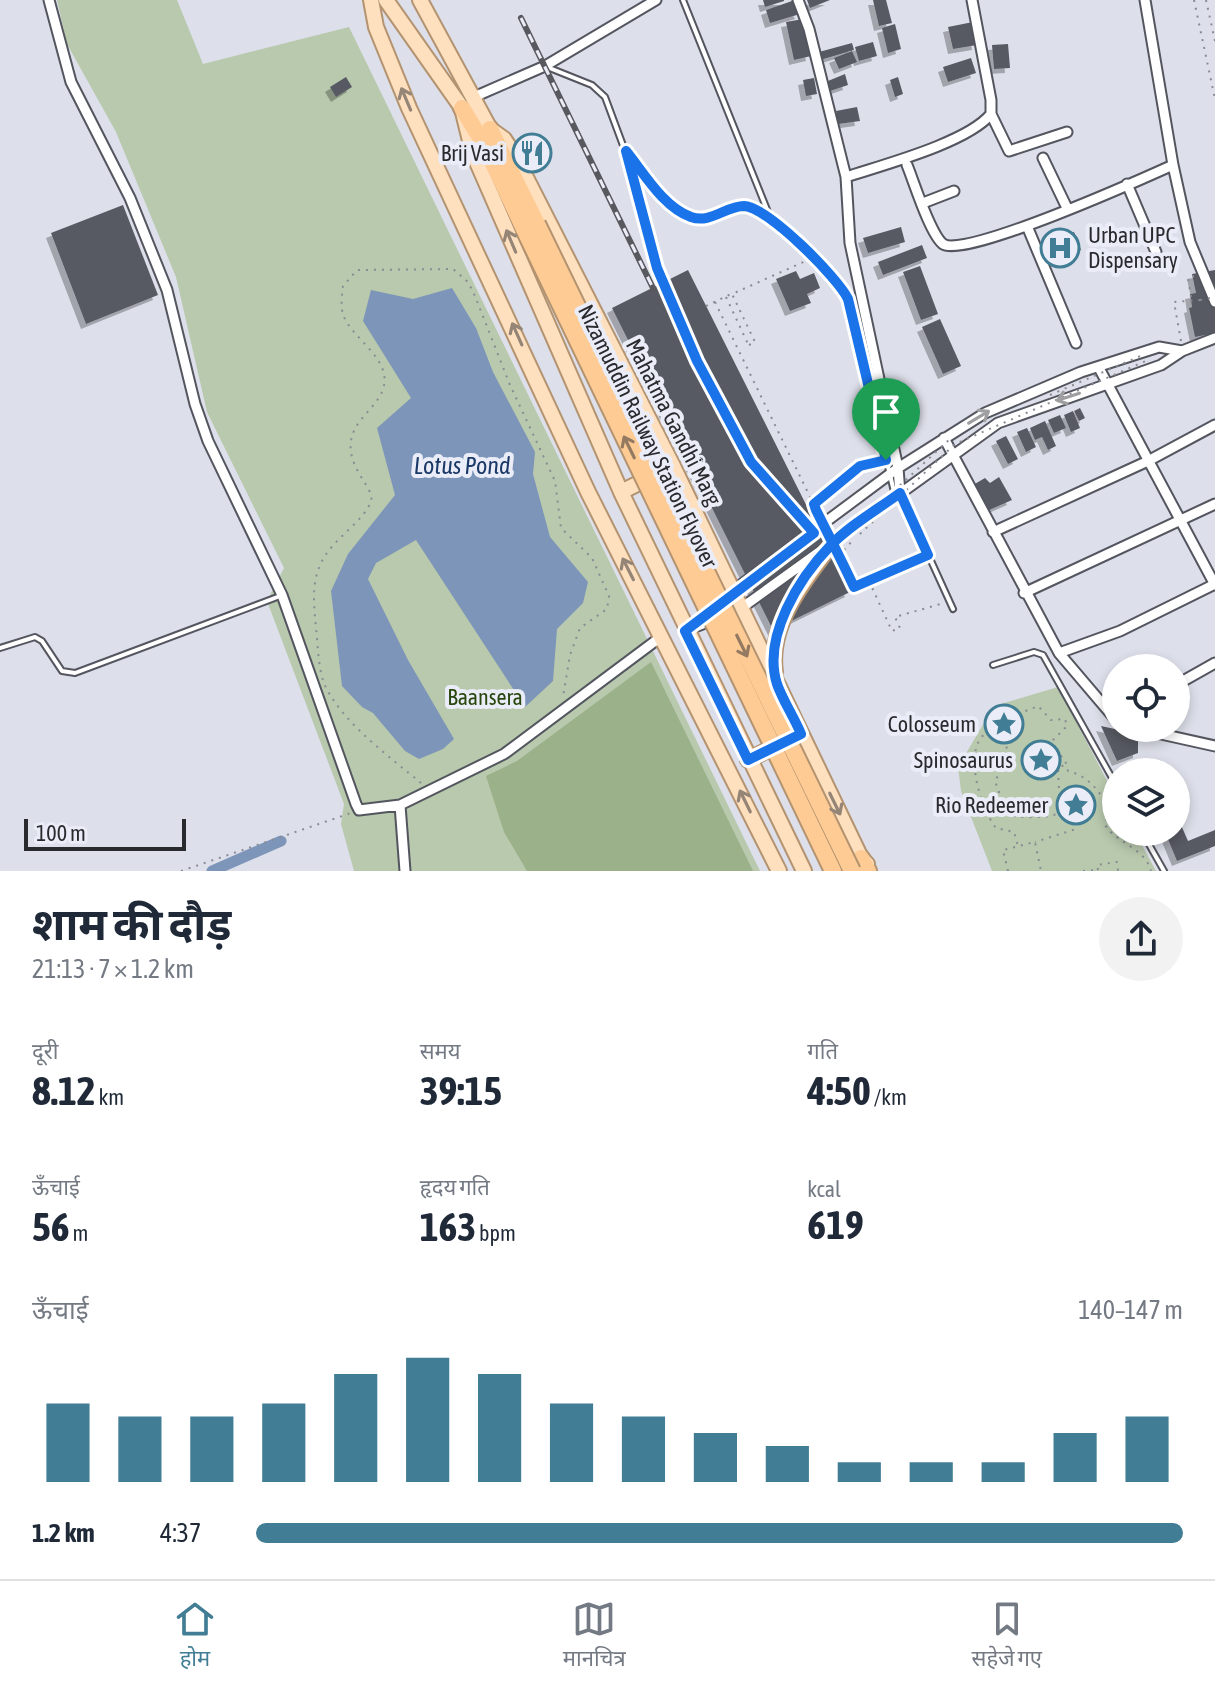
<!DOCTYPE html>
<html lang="hi">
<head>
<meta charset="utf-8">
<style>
  body { margin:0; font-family:"Asap Condensed","Noto Sans Devanagari",sans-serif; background:#f2f2f3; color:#1f2937; height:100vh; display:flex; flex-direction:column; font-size:30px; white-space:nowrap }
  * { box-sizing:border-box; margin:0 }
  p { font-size:26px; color:#747a83 }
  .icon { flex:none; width:44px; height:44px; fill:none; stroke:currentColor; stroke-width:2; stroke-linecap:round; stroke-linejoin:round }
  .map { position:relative; height:871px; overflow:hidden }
  .drawer { display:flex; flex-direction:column; background:#fff; flex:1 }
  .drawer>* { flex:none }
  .buttons { position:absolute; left:1102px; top:654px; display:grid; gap:16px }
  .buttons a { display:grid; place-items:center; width:88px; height:88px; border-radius:50%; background:#fff; box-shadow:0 4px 12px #0003; font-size:40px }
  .scale { position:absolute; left:24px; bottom:20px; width:162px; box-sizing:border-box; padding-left:8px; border:4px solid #292a2e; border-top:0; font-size:22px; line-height:28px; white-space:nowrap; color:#292a2e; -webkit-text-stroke:6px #eaedf7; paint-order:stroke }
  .pin { position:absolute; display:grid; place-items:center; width:68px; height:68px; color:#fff; margin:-82px -34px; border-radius:50% 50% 50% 0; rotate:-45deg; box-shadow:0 0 8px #0007 }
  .pin .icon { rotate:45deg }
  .round { display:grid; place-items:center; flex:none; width:84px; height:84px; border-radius:42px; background:#f2f2f3 }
  .head { display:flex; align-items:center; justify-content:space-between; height:136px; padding:0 32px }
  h1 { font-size:44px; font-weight:700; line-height:60px }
  .metrics { display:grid; grid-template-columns:repeat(3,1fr); gap:12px; height:136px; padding:8px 32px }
  .metrics div { display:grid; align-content:center }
  .metrics b { font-size:40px; font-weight:700 }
  .metrics small { font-size:22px; font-weight:400 }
  .metrics p { font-size:22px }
  .chart { height:224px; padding:16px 32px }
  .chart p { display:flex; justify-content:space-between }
  .chart svg { width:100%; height:144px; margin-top:8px; stroke:#417d94; stroke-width:6 }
  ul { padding:0 32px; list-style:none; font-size:26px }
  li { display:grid; grid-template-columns:128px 96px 1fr; align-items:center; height:60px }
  li i { height:20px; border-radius:10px; background:#417d94 }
  .tabs { display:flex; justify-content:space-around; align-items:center; height:112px; border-top:2px solid #e0e1e3; background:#fff; font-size:22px; color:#747a83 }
  .tabs a { display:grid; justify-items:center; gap:4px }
  .tabs .active { color:#417d94 }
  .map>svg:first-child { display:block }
  .green { fill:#b8c9ad }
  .forest { fill:#9ab18a }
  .water { fill:#7d95b9 }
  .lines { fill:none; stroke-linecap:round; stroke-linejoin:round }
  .canal { stroke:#7d95b9; stroke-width:11 }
  .building { fill:#585a63; filter:url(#shadow) }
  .lane-casing { stroke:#54565f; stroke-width:8 }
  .street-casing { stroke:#54565f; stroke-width:13 }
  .primary-casing { stroke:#b39370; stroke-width:18 }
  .highway-casing { stroke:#b39370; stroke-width:20 }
  .path { stroke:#8a8b93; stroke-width:2; stroke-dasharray:2 6; stroke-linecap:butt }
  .lane { stroke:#fff; stroke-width:4 }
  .street { stroke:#fff; stroke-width:9 }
  .primary { stroke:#fee0bf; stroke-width:14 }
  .highway { stroke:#fecb94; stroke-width:16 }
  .rail-casing { stroke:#58595f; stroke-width:6 }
  .rail { stroke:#eaedf7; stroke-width:3; stroke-dasharray:9; stroke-linecap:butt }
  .highway-bridge-casing { stroke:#b39370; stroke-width:20; stroke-linecap:butt }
  .path-bridge { stroke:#8a8b93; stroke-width:2; stroke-dasharray:2 6; stroke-linecap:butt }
  .highway-bridge { stroke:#fecb94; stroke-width:16 }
  .oneway { stroke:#948576 }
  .oneway2 { stroke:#9f9fa1 }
  .oneway3 { stroke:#947a61 }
  .route-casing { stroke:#fff; stroke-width:16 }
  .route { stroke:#1a73e8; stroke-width:10 }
  .labels { text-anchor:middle; stroke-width:8; stroke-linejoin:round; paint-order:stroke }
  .poi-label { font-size:22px; fill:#292a2e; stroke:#eaedf7; text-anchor:end }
  .street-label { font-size:22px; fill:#292a2e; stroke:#eaedf7 }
  .park-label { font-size:22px; fill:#29470d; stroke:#eaedf7 }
  .water-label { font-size:24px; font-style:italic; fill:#1a3968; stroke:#eaedf7 }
</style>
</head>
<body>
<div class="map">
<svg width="1215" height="871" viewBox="0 0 1215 871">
  <defs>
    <filter id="shadow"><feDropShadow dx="-5" dy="5" stdDeviation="0" flood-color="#0004"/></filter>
  </defs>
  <rect width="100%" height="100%" fill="#dddfea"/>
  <path class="green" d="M57 0H177L203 64 349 27 760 871H354L341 824 344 804 267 601 284 568 207 412 176 277 116 132 67 44Z
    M1058 687 1116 798V832H1135L1156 871H992L961 791 958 767 994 706Z"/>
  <path class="forest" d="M651 662 753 871H527L504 832 486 776 517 761Z"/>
  <path class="water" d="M452 288 476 328 493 372 535 452 533 474 550 537 588 582 583 603 557 629 553 681 525 707 416 540 376 563 368 579 408 660 454 739 443 749 419 759 405 751 373 713 362 707 342 686 331 591 348 554 395 495 377 428 411 398 363 321 371 290 413 299Z"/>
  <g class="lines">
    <path class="canal" d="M212 871 281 841"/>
  </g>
  <path class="building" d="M763 0H784V1L765 7Z
    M807 0H830L810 8Z
    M873 0H886L892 23 879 26Z
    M792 1 800 14 770 23 766 10Z
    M803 19 811 56 794 60 786 22Z
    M973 22 977 45 953 49 948 27Z
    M895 24 901 49 888 53 882 28Z
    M873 42 877 56 859 61 855 47Z
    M852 43 854 50 820 60 819 52Z
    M1008 44 1010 68 994 69 992 45Z
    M852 51 857 62 839 69 834 58Z
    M971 58 976 73 948 82 943 67Z
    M845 74 848 85 830 91 828 81Z
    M346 77 352 87 336 97 330 87Z
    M898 77 903 94 895 97 890 80Z
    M814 78 817 94 806 96 803 80Z
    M857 107 860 121 838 124 836 111Z
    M123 205 158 295 86 324 51 233Z
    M901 227 905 242 868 253 863 238Z
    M1074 232 1081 250 1057 260 1049 242Z
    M922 245 927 258 883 275 878 262Z
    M920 266 938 314 921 320 903 272Z
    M688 270 850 592 773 630 612 308Z
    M1215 270V333L1195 337 1189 308 1192 307 1190 294 1196 293 1192 274Z
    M796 271 800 279 814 273 820 288 807 294 811 303 790 311 776 279Z
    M940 319 961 366 943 374 922 327Z
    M1080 408 1085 418 1079 421 1074 411Z
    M1073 411 1080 428 1071 432 1064 415Z
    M1060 415 1066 428 1054 433 1048 420Z
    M1045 421 1056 446 1048 450 1042 437 1035 440 1030 428Z
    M1027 428 1036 447 1026 452 1017 432Z
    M1006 436 1018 459 1008 464 996 441Z
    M999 477 1012 500 987 511 973 485 985 478 990 483Z
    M1101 726 1138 734V753L1117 761Z
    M1181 825 1188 841 1215 830V846L1177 861 1165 832H1176V827Z"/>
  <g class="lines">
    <g class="lane-casing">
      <path id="lane" d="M683 0 770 217
        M547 67 592 85 605 97 634 175 657 268 697 361 751 462 811 530
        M630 156C670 205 675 231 741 206 770 209 836 273 848 299L895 496
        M901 495 953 609
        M0 648 35 637 42 641 62 671 75 673 280 596
        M993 665 1034 652 1043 655 1116 785
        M1142 832 1164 871"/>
    </g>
    <g class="street-casing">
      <path id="street" d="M49 0 71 82 130 198 167 290 195 404 208 441 282 595 356 804 359 810 400 805
        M798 0 809 29 846 177 850 243 898 468 900 493
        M1145 0 1173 165 1190 242 1215 302
        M474 97 545 66 656 0
        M991 114 1009 151 1067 132
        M1043 158 1067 208
        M907 165C914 182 930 234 943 244 964 259 1142 179 1173 165
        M846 177C882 165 967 143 991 114V100L972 0
        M1127 184 1156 252
        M923 203 954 191
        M1027 226 1076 343
        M1099 368 1215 585
        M944 438 1059 653 1116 720
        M993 532 1148 461 1215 425
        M730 593 898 468 985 413 1081 372 1159 347 1182 351
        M1024 593 1215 504
        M740 609 998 423 1161 365 1182 351 1215 338
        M685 631 715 619
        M1059 653 1120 631 1215 584
        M1176 685 1215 663
        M1134 728 1215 746
        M405 871 400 805 504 754 662 636"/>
    </g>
    <g class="primary-casing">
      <path id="primary" d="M371 0 376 27 409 108 588 492 779 871
        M386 0 462 108 473 153 621 492 804 871
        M420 0 490 129 504 139 515 156 673 466 861 858 867 864
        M621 492 655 475
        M775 672C768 625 804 580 831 545
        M748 760 783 742"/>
    </g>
    <g class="highway-casing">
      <path id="highway" d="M462 108 485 146 524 229
        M490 129 537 224
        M861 858 868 871"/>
    </g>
    <path class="path" d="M1194 0 1215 99
      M1206 0 1215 41
      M726 297 748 344
      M1191 297 1188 278 1194 276
      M706 306 731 294
      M1181 341 1174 302 1200 300
      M749 345 755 342 732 294 808 260
      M814 504 860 466 878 462
      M816 510 822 505 825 508
      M844 550 853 540
      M874 578 919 558
      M869 581 892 631 900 628 895 617 944 603
      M1018 714 1038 706 1051 720 1065 719 1067 726 1049 744 1065 760 1068 771C1091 777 1099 792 1112 812L1104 823C1113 842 1145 847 1151 871
      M990 731C960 743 980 808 996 828L1014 832 1018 846
      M1007 738 998 736 990 722 1001 709 1017 715C1020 727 1018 732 1007 738L1006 761 995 781 1007 815C1025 818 1049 819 1065 811L1073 830 1035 842
      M421 783C391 758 340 721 324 683 318 667 318 645 316 628 314 605 311 584 321 563 332 539 364 522 371 501 375 488 347 469 351 441 354 419 377 408 383 389 393 360 353 339 344 317 340 307 342 296 343 286L357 270 453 269 468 282 475 296 510 385 555 481 561 528 592 558 609 596 607 609 580 628 570 655 563 697
      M1060 812 1058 768 1066 764
      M1098 870 1097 865 1117 862 1118 871
      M181 871 351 813
      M1008 871 1003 850 1035 842 1041 871
      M1083 871 1097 870"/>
    <use href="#lane" class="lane"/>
    <use href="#street" class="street"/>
    <use href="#primary" class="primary"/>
    <use href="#highway" class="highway"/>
    <g class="rail-casing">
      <path id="rail" d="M521 18 653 288"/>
    </g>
    <use href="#rail" class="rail"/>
    <g class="highway-bridge-casing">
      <path id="highway-bridge" d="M537 224 852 871
        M524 229 833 871"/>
    </g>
    <path class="path-bridge" d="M1200 300 1215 297
      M715 302 854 587 874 578
      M1050 395 1145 354
      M853 529 951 438
      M860 534 955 444 1148 360"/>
    <use href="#highway-bridge" class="highway-bridge"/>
  </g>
  <defs><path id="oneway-shaft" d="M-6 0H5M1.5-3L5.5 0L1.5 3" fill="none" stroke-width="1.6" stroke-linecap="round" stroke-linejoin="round" transform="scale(2)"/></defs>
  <g class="oneway">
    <use href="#oneway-shaft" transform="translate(406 99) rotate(-113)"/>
    <use href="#oneway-shaft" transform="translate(511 241) rotate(-113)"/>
    <use href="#oneway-shaft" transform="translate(517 334) rotate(-114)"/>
    <use href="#oneway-shaft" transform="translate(628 569) rotate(-117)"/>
    <use href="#oneway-shaft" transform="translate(745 801) rotate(-116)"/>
    <use href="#oneway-shaft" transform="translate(835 804) rotate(64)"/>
  </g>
  <g class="oneway2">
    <use href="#oneway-shaft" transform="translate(1068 397) rotate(162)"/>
    <use href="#oneway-shaft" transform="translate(979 417) rotate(-31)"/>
  </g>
  <g class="oneway3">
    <use href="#oneway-shaft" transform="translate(629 447) rotate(-116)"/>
    <use href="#oneway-shaft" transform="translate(742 646) rotate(64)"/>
  </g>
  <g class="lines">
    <g class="route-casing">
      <path id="route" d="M886 460 848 299C838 278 768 207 744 206 726 206 710 224 691 217 663 207 644 173 626 151L657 268 697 361 751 462 814 533 685 631 748 760 801 734C794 717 783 701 777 684 762 637 799 578 831 545 850 525 877 510 900 493L928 555 854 587C842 561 829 536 816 510L814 504 860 466 886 460"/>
    </g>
    <use href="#route" class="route"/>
  </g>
  <defs>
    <g id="restaurant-ring" transform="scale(2)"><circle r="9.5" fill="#eaedf7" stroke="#417d94" stroke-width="1.5"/><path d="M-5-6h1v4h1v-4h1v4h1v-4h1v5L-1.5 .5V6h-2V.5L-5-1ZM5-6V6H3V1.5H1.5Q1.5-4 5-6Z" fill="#417d94"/></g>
    <g id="hospital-ring" transform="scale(2)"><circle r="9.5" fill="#eaedf7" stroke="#417d94" stroke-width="1.5"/><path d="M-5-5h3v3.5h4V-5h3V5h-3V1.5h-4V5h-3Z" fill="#417d94"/></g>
    <g id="sight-ring" transform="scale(2)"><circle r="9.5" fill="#eaedf7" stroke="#417d94" stroke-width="1.5"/><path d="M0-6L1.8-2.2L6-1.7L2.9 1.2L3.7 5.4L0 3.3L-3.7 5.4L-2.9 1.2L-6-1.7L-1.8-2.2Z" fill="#417d94"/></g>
  </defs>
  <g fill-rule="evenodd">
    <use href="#restaurant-ring" x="532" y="153"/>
    <use href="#hospital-ring" x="1060" y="248"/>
    <use href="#sight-ring" x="1004" y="724"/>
    <use href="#sight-ring" x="1041" y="760"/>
    <use href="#sight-ring" x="1076" y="805"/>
  </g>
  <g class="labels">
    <g class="poi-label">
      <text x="504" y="161">Brij Vasi</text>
      <text x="1088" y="243" text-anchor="start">Urban UPC<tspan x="1088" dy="25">Dispensary</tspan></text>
      <text x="976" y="732">Colosseum</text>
      <text x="1013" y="768">Spinosaurus</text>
      <text x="1048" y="813">Rio Redeemer</text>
    </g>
    <g class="street-label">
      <text transform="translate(674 422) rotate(63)" y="8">Mahatma Gandhi Marg</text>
      <text transform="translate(648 436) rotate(64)" y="8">Nizamuddin Railway Station Flyover</text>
    </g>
    <g class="park-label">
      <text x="485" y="705">Baansera</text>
    </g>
    <g class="water-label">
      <text x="462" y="474">Lotus Pond</text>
    </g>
  </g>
</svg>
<div class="buttons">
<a><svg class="icon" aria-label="locate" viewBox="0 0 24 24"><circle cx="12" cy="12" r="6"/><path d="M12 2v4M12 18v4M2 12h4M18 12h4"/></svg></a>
<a><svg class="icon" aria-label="layers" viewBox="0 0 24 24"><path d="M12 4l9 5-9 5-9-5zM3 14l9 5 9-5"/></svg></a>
</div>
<div class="scale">100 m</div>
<div class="pin" style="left:886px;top:460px;background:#1e9e55"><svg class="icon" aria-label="arrive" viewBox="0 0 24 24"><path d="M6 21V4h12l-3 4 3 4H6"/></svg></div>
</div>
<section class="drawer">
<div class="head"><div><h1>शाम की दौड़</h1><p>21:13 · 7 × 1.2 km</p></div><a class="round"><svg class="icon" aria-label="share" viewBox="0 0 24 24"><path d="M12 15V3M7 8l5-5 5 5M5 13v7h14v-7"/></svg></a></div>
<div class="metrics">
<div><p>दूरी</p><b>8.12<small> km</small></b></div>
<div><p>समय</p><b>39:15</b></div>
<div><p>गति</p><b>4:50<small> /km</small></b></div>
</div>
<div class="metrics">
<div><p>ऊँचाई</p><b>56<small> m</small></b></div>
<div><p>हृदय गति</p><b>163<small> bpm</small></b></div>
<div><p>kcal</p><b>619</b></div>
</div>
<div class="chart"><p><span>ऊँचाई</span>140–147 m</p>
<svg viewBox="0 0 160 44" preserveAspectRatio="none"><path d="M5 44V20M15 44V24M25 44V24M35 44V20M45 44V11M55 44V6M65 44V11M75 44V20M85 44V24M95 44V29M105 44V33M115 44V38M125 44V38M135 44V38M145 44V29M155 44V24"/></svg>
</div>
<ul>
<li><b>1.2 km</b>4:37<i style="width:100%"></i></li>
</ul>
</section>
<nav class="tabs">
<a class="active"><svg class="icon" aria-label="home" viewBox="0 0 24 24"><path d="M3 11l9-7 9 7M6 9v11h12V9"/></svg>होम</a>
<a><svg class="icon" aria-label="map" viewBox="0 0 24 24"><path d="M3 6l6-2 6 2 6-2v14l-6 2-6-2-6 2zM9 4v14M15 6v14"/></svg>मानचित्र</a>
<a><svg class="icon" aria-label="saved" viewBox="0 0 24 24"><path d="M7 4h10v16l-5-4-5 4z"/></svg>सहेजे गए</a>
</nav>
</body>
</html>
